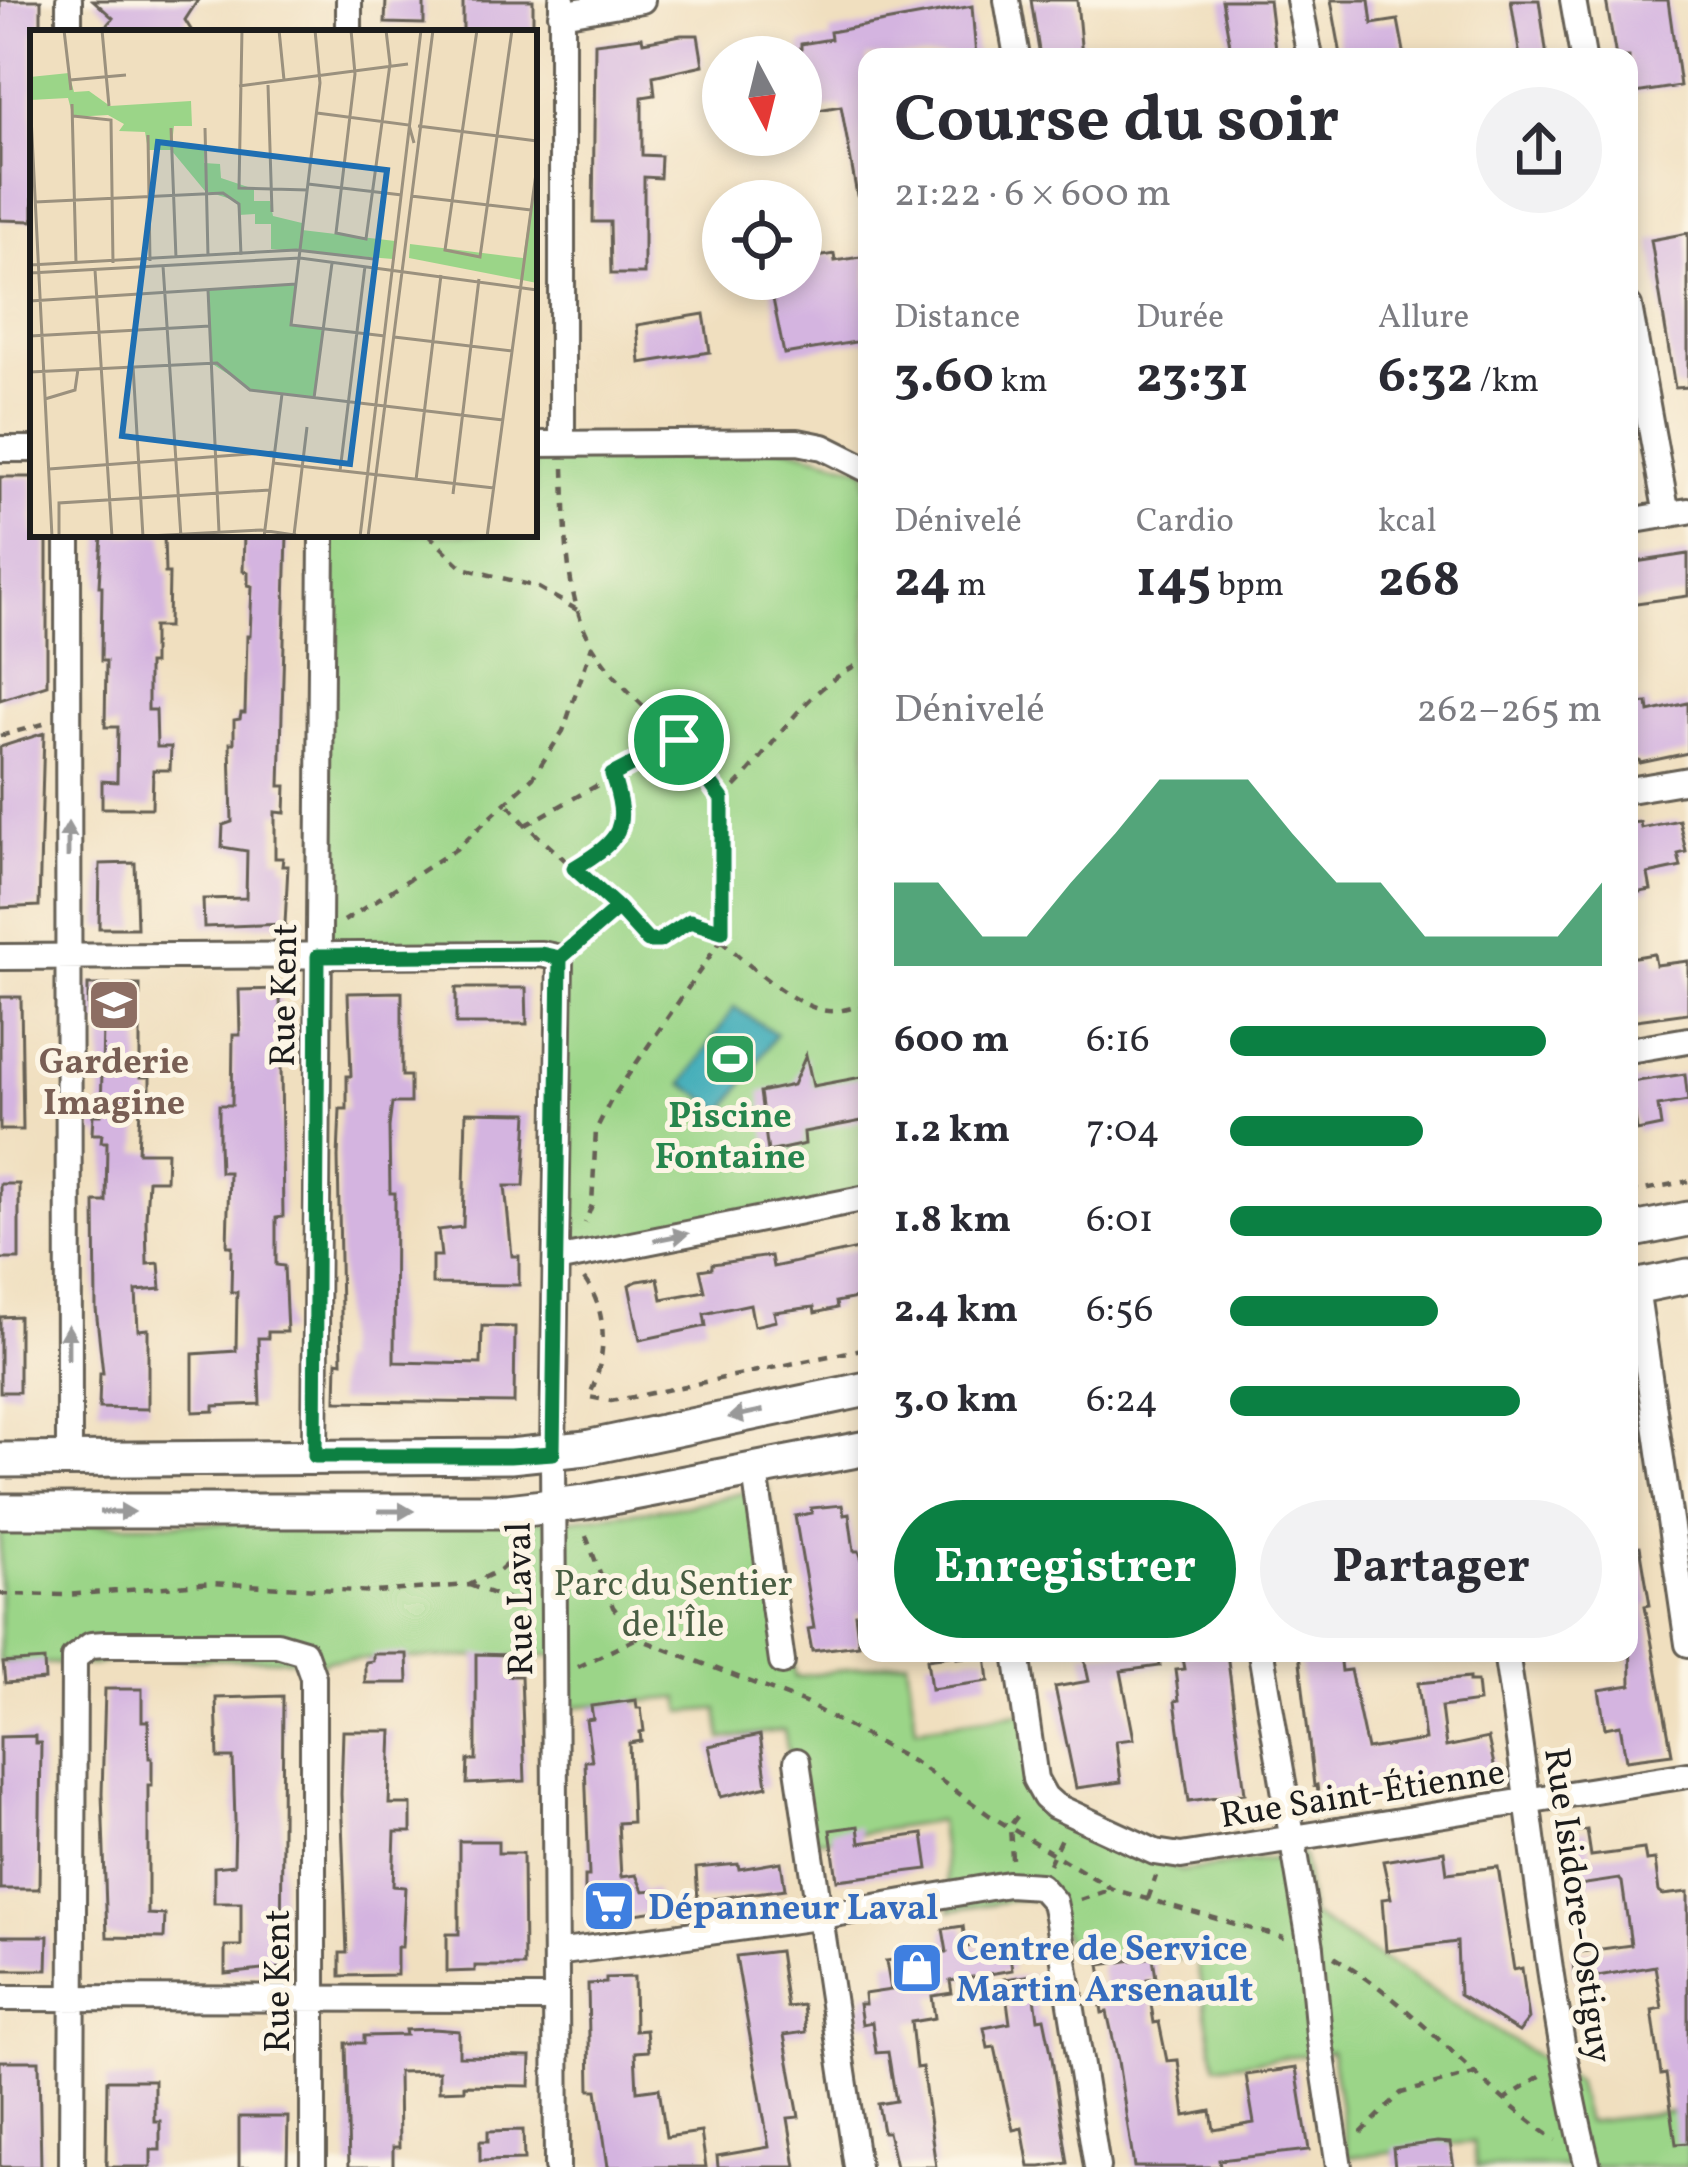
<!DOCTYPE html>
<html lang="fr">
<head>
<meta charset="utf-8">
<style>
  body { margin:0; font-family:Vollkorn,serif; background:#f2f2f3; color:#2b2b33; height:100vh; display:flex; flex-direction:column; font-size:45px; white-space:nowrap }
  * { box-sizing:border-box; margin:0 }
  p { font-size:39px; color:#7c7c81 }
  .icon { flex:none; width:66px; height:66px; fill:none; stroke:currentColor; stroke-width:2; stroke-linecap:round; stroke-linejoin:round }
  .map { position:relative; flex:1; overflow:hidden }
  .drawer { position:absolute; left:858px; top:48px; width:780px; height:1614px; display:flex; flex-direction:column; background:#fff; border-radius:24px; box-shadow:0 6px 18px #0003 }
  .drawer>* { flex:none }
  .needle { width:78px; rotate:173deg }
  .buttons { position:absolute; left:702px; top:36px; display:grid; gap:24px }
  .buttons a { display:grid; place-items:center; width:120px; height:120px; border-radius:50%; background:#fff; box-shadow:0 6px 18px #0003; font-size:60px }
  .pin { position:absolute; display:grid; place-items:center; width:102px; height:102px; color:#fff; margin:-51px; border:6px solid #fff; border-radius:50%; box-shadow:0 3px 12px #0007 }
  .round { display:grid; place-items:center; flex:none; width:126px; height:126px; border-radius:63px; background:#f2f2f3 }
  .headline { display:flex; align-items:center; justify-content:space-between; height:204px; padding:0 36px }
  h1 { font-size:66px; font-weight:700; line-height:90px }
  .metrics { display:grid; grid-template-columns:repeat(3,1fr); gap:18px; height:204px; padding:12px 36px }
  .metrics div { display:grid; align-content:center }
  .metrics b { font-size:51px; font-weight:700 }
  .metrics small { font-size:33px; font-weight:400 }
  .metrics p { font-size:33px }
  .chart { height:336px; padding:24px 36px }
  .chart p { display:flex; justify-content:space-between }
  .chart svg { width:100%; height:216px; margin-top:12px; fill:#0b8043; opacity:.7 }
  .action { display:flex; gap:24px; margin-top:auto; padding:24px 36px }
  .action a { flex:1; height:138px; border-radius:72px; background:#0b8043; color:#fff; font-size:48px; font-weight:700; line-height:138px; text-align:center }
  .action a+a { background:#f2f2f3; color:#2b2b33 }
  ul { padding:0 36px; list-style:none; font-size:39px }
  li { display:grid; grid-template-columns:192px 144px 1fr; align-items:center; height:90px }
  li i { height:30px; border-radius:15px; background:#0b8043 }
  .map>svg:first-child { display:block }
  .green { fill:#9bd588; stroke:#5c7852; stroke-width:3 }
  .water { fill:#3aaab7; stroke:#2b636a; stroke-width:3 }
  .building { fill:#d4b4e0 }
  .lines { fill:none; stroke-linecap:round; stroke-linejoin:round }
  .minor-casing { stroke:#666055; stroke-width:30 }
  .secondary-casing { stroke:#666055; stroke-width:39 }
  .path { stroke:#666055; stroke-width:4.5; stroke-dasharray:9 9; stroke-linecap:butt }
  .minor { stroke:#fff; stroke-width:24 }
  .secondary { stroke:#fff; stroke-width:33 }
  .oneway { fill:#999 }
  .route-casing { stroke:#fff; stroke-width:24 }
  .route { stroke:#0b8043; stroke-width:15 }
  .labels { text-anchor:middle; stroke-width:10; stroke-linejoin:round; paint-order:stroke }
  .street-label { font-size:36px; fill:#1c1c1c; stroke:#fcf5e5 }
  .education-label { font-size:36px; font-weight:bold; fill:#785e54; stroke:#fcf5e5 }
  .leisure-label { font-size:36px; font-weight:bold; fill:#27864d; stroke:#fcf5e5 }
  .park-label { font-size:36px; fill:#485d42; stroke:#fcf5e5 }
  .shop-label { font-size:36px; font-weight:bold; fill:#366cbe; stroke:#fcf5e5; text-anchor:start }
  .inset-road { fill:none; stroke:#9b917e; stroke-width:3 }
  .view { fill:#1f6fb2; fill-opacity:0.15; stroke:#1f6fb2; stroke-width:6 }
  .inset-edge { fill:none; stroke:#1c1c1c; stroke-width:6 }
</style>
</head>
<body>
<div class="map">
<svg width="1688" height="2167" viewBox="0 0 1688 2167">
  <rect width="100%" height="100%" fill="#fcf5e5"/>
  <filter id="ink" filterUnits="userSpaceOnUse"><feTurbulence type="fractalNoise" baseFrequency=".00833" numOctaves="2"/><feDisplacementMap in="SourceGraphic" scale="24" xChannelSelector="R" yChannelSelector="G"/><feConvolveMatrix kernelMatrix="1 2 1 2 8 2 1 2 1" color-interpolation-filters="sRGB"/></filter>
  <filter id="wash" filterUnits="userSpaceOnUse"><feTurbulence type="fractalNoise" baseFrequency=".004" numOctaves="4" result="noise"/><feDisplacementMap in="SourceGraphic" scale="48" xChannelSelector="R" yChannelSelector="G"/><feGaussianBlur stdDeviation="2.7" result="paint"/><feColorMatrix in="noise" values="0 0 0 0 0 0 0 0 0 0 0 0 0 0 0 0 0 1.4 0 .05"/><feComposite in="paint" operator="in"/></filter>
  <g filter="url(#wash)">
    <rect width="100%" height="100%" fill="#f0dfbf"/>
    <path class="green" d="M768 442 867 469V1198L556 1260 560 958 318 956 322 534H534V444Z
      M768 1487 795 1677 907 1660 916 1728 1035 1711 1048 1794 1068 1820 1181 1871 1303 1855 1311 1915 1576 2081 1586 2122 1688 2110V2167H1477L1473 2142 1348 2157 1331 2051 1216 2066 1196 1958H1075L1044 1899H1020L950 1911 939 1821 817 1840 792 1779 784 1730 722 1739 718 1709 682 1712 680 1698 568 1707V1655L327 1660 317 1667 290 1659H117L94 1665 0 1662V1525L564 1520 684 1506Z"/>
    <path class="water" d="M734 1007 776 1034 725 1111 683 1084Z"/>
    <g id="blocks">
      <path class="building" d="M0 0H41V33H33V221L0 220Z
        M93 0H198L185 20 193 33H100L113 18Z
        M386 0H424V24L385 23Z
        M463 0H533V33H463Z
        M1031 0H1077L1082 57H1040Z
        M1222 0H1269L1276 57H1232Z
        M1331 0H1369L1372 24 1398 20 1405 57 1341 55Z
        M1511 0H1539L1547 57H1520Z
        M1606 0H1668L1680 86 1629 94V57H1616Z
        M972 6 976 57H867V194L857 195 841 106 801 113V44L831 39 830 32Z
        M681 35H698L703 65 653 76 655 95 642 97V155L661 156 660 178 644 177V274H611L610 222H593L595 43 642 37 643 42Z
        M1688 233V387L1675 388 1651 240Z
        M834 254 835 261 867 256V340L784 354 769 279H801V260Z
        M704 314 710 352 640 363 637 325Z
        M0 477H33V534H47V685L0 700Z
        M164 534 165 573H169L168 627H153V664H148V710H156L157 747H171L170 770H153L152 808H102V781L117 782 118 727H105L106 661H101L102 586H99L102 535Z
        M244 534H287L280 786H286L285 813 275 812V858H283L282 866H288L285 924 204 927 203 899 246 898 247 851 222 847 223 825 232 822 230 743H234V720L240 719 241 713H245L247 636H250L252 586 248 585V572L243 571Z
        M1688 554V596L1629 604V563Z
        M1648 703 1649 712 1688 703V753L1640 763 1639 760 1629 761V705Z
        M44 733 39 906 0 908V747Z
        M1679 820 1686 852 1678 854 1681 867 1648 874 1651 890 1629 894V823L1640 822 1641 828Z
        M135 863 137 928H99L100 864Z
        M1654 954 1656 965 1688 961V1013L1629 1021V958Z
        M88 985H140V1077H150V1107H140L138 1152H167L166 1180H148L146 1218 147 1264 159 1263 161 1289 136 1291 138 1330 148 1329V1409L99 1408 100 1373H103L96 1309 95 1202H106L107 1142H101L102 1134H92L93 1115H101L103 1025 88 1026Z
        M456 988H526L527 1024H456Z
        M280 989 283 1217 276 1218V1265L284 1266 287 1332H268V1338H258L260 1404 214 1406V1411L193 1412V1354L236 1351 237 1292H231L232 1246H227L229 1172H220L219 1143V1105H232L233 1035H240L239 990Z
        M402 992V1076H410V1103H392L389 1127 390 1193H395L394 1362 481 1364 482 1326 515 1327 514 1403 336 1401 337 1361 342 1362 338 1157 340 1109H347V1076H351L348 993Z
        M0 997H21L23 1130H0Z
        M806 1055 813 1086 867 1076V1120L804 1132 805 1144 768 1152 760 1092 793 1085Z
        M1685 1074 1688 1101 1658 1106 1661 1126 1637 1131 1631 1082Z
        M466 1112 528 1113 524 1186H505L512 1256H519V1285L432 1284V1256H441L438 1230 463 1227Z
        M0 1184H19V1259H0Z
        M867 1247V1296L836 1302 837 1308 815 1313 814 1307 774 1312 776 1321 754 1326 750 1304 704 1314 706 1326 640 1340 629 1285 638 1281 658 1278 662 1299 705 1291 700 1270 712 1268V1264L771 1256 773 1267Z
        M19 1316V1392H0V1317Z
        M842 1505 844 1515 849 1514 854 1551H859L864 1565 867 1612 855 1614 859 1645 812 1651 808 1629 814 1628 795 1516 812 1513 811 1508Z
        M1640 1546 1650 1605 1645 1606 1672 1754 1626 1760 1620 1725 1605 1728 1599 1690 1631 1685 1629 1547Z
        M1083 1653H1159L1160 1666 1121 1671 1134 1739 1116 1741 1121 1782 1076 1788 1055 1687 1089 1681Z
        M1181 1653H1227L1245 1793 1189 1801 1175 1701 1179 1700 1175 1670 1184 1669Z
        M1299 1653H1339L1341 1671 1350 1670 1367 1749 1425 1740 1418 1683 1469 1678V1682H1477L1479 1702 1441 1707 1446 1747 1488 1738 1496 1774 1440 1788V1793L1381 1798 1380 1792 1319 1800 1317 1785 1314 1786Z
        M373 1654H407L408 1683H365V1662L373 1661Z
        M476 1654 510 1655 509 1676H521L525 1781 467 1784 468 1760H476Z
        M957 1655V1658L986 1655 989 1681 931 1689 927 1659Z
        M44 1660 45 1680 5 1683 3 1663Z
        M105 1689H142V1721H148L149 1758H152V1785H148V1914L165 1915 164 1938 107 1937 102 1794Z
        M283 1696 281 1968 225 1974V1946H241V1903H214V1867L234 1865 235 1821 233 1758H218L216 1698Z
        M636 1700 637 1708H641L644 1731 640 1732 641 1741 629 1743 632 1822 618 1823 621 1877 636 1875 643 1891 655 1890 657 1911 591 1920V1894H585V1876H589L585 1761H592L586 1720 593 1719 591 1706Z
        M343 1731H392L389 1804H411V1832H395L393 1886 405 1887 402 1947H397V1975L340 1976V1953H347L341 1794Z
        M760 1735 767 1786 721 1797 709 1746Z
        M35 1736V1743H41L39 1889H0V1737Z
        M858 1826 860 1843 923 1834 928 1869 837 1880 830 1830Z
        M1587 1830 1591 1856 1644 1849 1646 1861 1655 1860 1659 1892 1663 1895 1688 1892V2143L1676 2144 1666 2074 1661 2075 1652 2010 1662 2008 1655 1966 1575 1980 1572 1953 1631 1945 1622 1882 1619 1879 1573 1886 1569 1881 1567 1833Z
        M459 1841H498V1853H523L524 1966H475V1971L447 1972V1934H459Z
        M1444 1851 1447 1873 1498 1867 1514 1970 1522 1968 1529 2019 1519 2032 1459 1995 1457 1942 1386 1951 1382 1899 1391 1898 1383 1861Z
        M781 1862 785 1889 698 1901 696 1868 738 1864 739 1869Z
        M963 1926 966 1947 979 1945 980 1953 1009 1949 1012 1970 950 1981 952 1993 932 1996 935 2018 911 2022 916 2068 922 2067 936 2167H896L888 2132H883L878 2104 896 2101 888 2052 876 2053 872 2022 862 2024 859 2004H865L864 1994 891 1990 886 1961 947 1952 943 1929Z
        M0 1936H48L47 1970H0Z
        M779 1951 787 2007 803 2005 806 2032 784 2035 799 2117 788 2118 796 2167H718L717 2156 769 2147 736 1956Z
        M1153 1957 1156 1978 1147 1979 1154 2023 1159 2022 1167 2061 1178 2060 1185 2116 1211 2111 1214 2130 1254 2123 1246 2075 1296 2068 1309 2150 1219 2160 1220 2167H1134L1118 2061 1107 2012 1102 2013 1099 1994 1105 1993 1100 1965Z
        M1032 1975 1038 2019 1044 2018 1051 2052 1068 2163 1041 2167H1029L1022 2128 1013 2130 995 2047 988 2048 984 2028 1010 2023 1004 1979Z
        M634 1977 635 2031 646 2030 648 2051 635 2052 637 2091 659 2088 666 2137 701 2132 706 2167H608L597 2090H590L588 1984 606 1983V1978Z
        M434 2029 459 2031V2056L531 2057 530 2086 464 2085V2090L439 2091V2071L398 2072 399 2147H393V2167H349L346 2043H364V2036L406 2035 405 2030Z
        M0 2061H39L41 2167H0Z
        M107 2080H154V2121H160V2150H151V2167H106Z
        M239 2117H288L287 2167H239Z
        M523 2130 524 2160 480 2161V2141H488V2131Z
        M1437 2142 1450 2143 1454 2167H1395L1393 2148Z"/>
    </g>
  </g>
  <g filter="url(#ink)">
    <use href="#blocks" fill-opacity="0" stroke="#666055" stroke-width="3"/>
    <g class="lines">
      <g class="minor-casing">
        <path id="minor" d="M562 0V444
          M1007 0 1017 57
          M1299 0 1310 57
          M1573 0 1583 57
          M561 14 642 0
          M69 33V0
          M349 33V0
          M1629 306 1667 515
          M534 444 798 442 823 447 867 469
          M0 449H33
          M1629 521 1688 511
          M68 534 69 1459
          M1629 790 1688 780
          M0 957 541 954 560 958 553 1453 557 2167
          M1629 1050 1688 1040
          M556 1260 867 1198
          M1636 1287 1688 1644
          M315 1456 322 534
          M755 1472 782 1662
          M1017 1653 1035 1779 1045 1797 1055 1806 1155 1852 1181 1856 1688 1775
          M1261 1653 1311 1947 1319 2036 1339 2167
          M1506 1653C1534 1824 1546 1999 1588 2167
          M797 1761 857 2167
          M556 1953 817 1917 1008 1884 1040 1886 1054 1902 1057 1916 1097 2167
          M0 1998 556 1999
          M72 2167 74 1658 91 1645 105 1644H277L304 1652 313 1677V2167"/>
      </g>
      <g class="secondary-casing">
        <path id="secondary" d="M1629 1231 1688 1219
          M1629 1288 1688 1276
          M0 1460 510 1456 586 1448 867 1389
          M0 1511H508L586 1502 867 1448"/>
      </g>
      <path class="path" d="M564 468C566 525 563 597 594 648 615 682 646 708 674 736 689 750 718 783 722 803 729 839 726 904 721 940L611 1100 596 1130 592 1205 585 1223
        M428 534 463 568 537 587 579 611
        M0 736 47 723
        M722 799C778 750 793 694 867 660
        M509 805 526 825 618 908
        M526 825 678 740
        M574 868C621 840 630 828 612 775
        M344 921 456 849 533 777 563 731 592 646
        M721 940C745 962 795 1008 828 1011 841 1012 854 1007 867 1004
        M578 943 618 908 648 941H659L690 921 722 931
        M1629 1193 1688 1181
        M584 1279C610 1313 606 1359 589 1397L611 1401 633 1397 867 1348
        M586 1536 613 1607 637 1638 805 1703 919 1765 989 1815 1112 1889 1284 1938
        M469 1585 531 1607
        M0 1594 67 1595 213 1583 375 1592 469 1585 500 1570 521 1551
        M578 1667 637 1638
        M1012 1859 1010 1826 1022 1810
        M1049 1864 1062 1836
        M1148 1899 1156 1876
        M1080 1900 1109 1890
        M1334 1957C1418 2006 1476 2086 1556 2140
        M1503 2101 1543 2074
        M1361 2133 1401 2093 1474 2074"/>
      <use href="#minor" class="minor"/>
      <use href="#secondary" class="secondary"/>
    </g>
    <defs><path id="oneway-solid" d="M-6-.8H1V-3.2L6.5 0L1 3.2V.8H-6Z" transform="scale(3)"/></defs>
    <g class="oneway">
      <use href="#oneway-solid" transform="translate(68 840) rotate(-90)"/>
      <use href="#oneway-solid" transform="translate(671 1237) rotate(-11)"/>
      <use href="#oneway-solid" transform="translate(68 1342) rotate(-90)"/>
      <use href="#oneway-solid" transform="translate(746 1414) rotate(168)"/>
      <use href="#oneway-solid" transform="translate(396 1511)"/>
      <use href="#oneway-solid" transform="translate(117 1512)"/>
    </g>
  </g>
  <g class="lines" filter="url(#ink)">
    <g class="route-casing">
      <path id="route" d="M679 740 612 775C630 828 621 840 574 868L618 908 560 958 553 1453 510 1456H315L318 956 541 954 560 958 618 908 648 941H659L690 921 722 931V799L679 740"/>
    </g>
    <use href="#route" class="route"/>
  </g>
  <defs>
    <g id="school-square" transform="scale(2.7)"><rect x="-9" y="-9" width="18" height="18" rx="4" fill="#8d6e63" stroke="#fcf5e5"/><path d="M0-5L7-2L0 1L-7-2ZM-4 1L0 2.5L4 1V4Q0 6-4 4Z" fill="#fff"/></g>
    <g id="stadium-square" transform="scale(2.7)"><rect x="-9" y="-9" width="18" height="18" rx="4" fill="#2e9e5b" stroke="#fcf5e5"/><path d="M0-5a6.5 5 0 1 0 0 10a6.5 5 0 1 0 0-10ZM-3.5-1.8h7v3.6h-7Z" fill="#fff"/></g>
    <g id="supermarket-square" transform="scale(2.7)"><rect x="-9" y="-9" width="18" height="18" rx="4" fill="#3f7fe0" stroke="#fcf5e5"/><path d="M-6-5.5h2.5l.6 2H6L4.5 2H-2.5L-4.4-4H-6ZM-1.5 3.2a1.3 1.3 0 1 0 .1 0ZM3 3.2a1.3 1.3 0 1 0 .1 0Z" fill="#fff"/></g>
    <g id="shop-square" transform="scale(2.7)"><rect x="-9" y="-9" width="18" height="18" rx="4" fill="#3f7fe0" stroke="#fcf5e5"/><path d="M-5-2.5h2.3a2.7 3.5 0 0 1 5.4 0H5L5.5 6h-11ZM-1.5-2.5h3a1.5 2.3 0 0 0-3 0Z" fill="#fff"/></g>
  </defs>
  <g fill-rule="evenodd">
    <use href="#school-square" x="114" y="1005"/>
    <use href="#stadium-square" x="730" y="1059"/>
    <use href="#supermarket-square" x="609" y="1906"/>
    <use href="#shop-square" x="917" y="1968"/>
  </g>
  <g class="labels">
    <g class="street-label">
      <text transform="translate(282 995) rotate(-89)" y="13">Rue Kent</text>
      <text transform="translate(518 1599) rotate(-91)" y="13">Rue Laval</text>
      <text transform="translate(1362 1792) rotate(-9)" y="13">Rue Saint-Étienne</text>
      <text transform="translate(1580 1905) rotate(82)" y="13">Rue Isidore-Ostiguy</text>
      <text transform="translate(276 1981) rotate(-90)" y="13">Rue Kent</text>
    </g>
    <g class="education-label">
      <text x="114" y="1073">Garderie<tspan x="114" dy="41">Imagine</tspan></text>
    </g>
    <g class="leisure-label">
      <text x="730" y="1127">Piscine<tspan x="730" dy="41">Fontaine</tspan></text>
    </g>
    <g class="park-label">
      <text x="673" y="1595">Parc du Sentier<tspan x="673" dy="41">de l'Île</tspan></text>
    </g>
    <g class="shop-label">
      <text x="648" y="1919">Dépanneur Laval</text>
      <text x="956" y="1960">Centre de Service<tspan x="956" dy="41">Martin Arsenault</tspan></text>
    </g>
  </g>
  <g transform="translate(30 30)">
    <rect width="507" height="507" fill="#f0dfbf"/>
    <path d="M39 43 44 62 59 61 80 76 161 71 162 96H144L142 113 174 119V133L190 134 191 148 224 159V171H240L243 186 272 193V200L365 211 363 229 241 219V194H225V184L209 185 207 171 175 161 141 120H118L115 102 89 101 94 94 78 85 43 87 38 68 0 70V47ZM507 136V253L379 228 380 214 493 228ZM266 254 261 294 293 299 284 368 224 361 181 333 178 260Z" fill="#9bd588"/>
    <path class="inset-road" d="M34 0 41 60M72 0 79 76M212 0 209 158 278 160M249 0 254 50M285 0 290 53 261 295 355 306M321 0 325 44 306 203 336 209 360 34 356 0M447 0 415 220 450 227 482 0M40 50 96 45M238 55 242 182M209 56 378 34M0 66 22 507M42 74 46 233M287 83 379 95 384 113M43 86 81 90 83 233M388 96 507 111M141 98 146 228M175 98 178 226M118 105 120 231M278 154 372 165M381 166 501 180M5 172 193 163 209 174 211 225M0 235 266 220 344 229M133 236 151 507M65 240 82 507M0 243 270 228 507 260M178 260 189 502M0 271 266 254M0 306 180 296M364 307 482 321M103 336 113 507M0 342 187 333 220 360 473 390M284 368 302 233M15 369 45 360 48 339M243 433 464 458M19 439 245 422M310 441 335 236M386 450 411 245M423 464 449 249M264 505 277 397M29 507V473L240 460M100 507 231 500 278 507M234 507 252 364M330 507 391 0M338 507 403 0M457 507 507 136"/>
    <path class="view" d="M128 112 357 140 320 434 92 406Z"/>
    <rect width="507" height="507" class="inset-edge"/>
  </g>
</svg>
<div class="buttons">
<a><svg class="needle" viewBox="-14 -14 28 28"><path d="M0-13l5 13h-10z" fill="#e53935"/><path d="M0 13l5-13h-10z" fill="#7c7c81"/></svg></a>
<a><svg class="icon" aria-label="locate" viewBox="0 0 24 24"><circle cx="12" cy="12" r="6"/><path d="M12 2v4M12 18v4M2 12h4M18 12h4"/></svg></a>
</div>
<div class="pin" style="left:679px;top:740px;background:#1e9e55"><svg class="icon" aria-label="arrive" viewBox="0 0 24 24"><path d="M6 21V4h12l-3 4 3 4H6"/></svg></div>
<section class="drawer">
<div class="headline"><div><h1>Course du soir</h1><p>21:22 · 6 × 600 m</p></div><a class="round"><svg class="icon" aria-label="share" viewBox="0 0 24 24"><path d="M12 15V3M7 8l5-5 5 5M5 13v7h14v-7"/></svg></a></div>
<div class="metrics">
<div><p>Distance</p><b>3.60<small> km</small></b></div>
<div><p>Durée</p><b>23:31</b></div>
<div><p>Allure</p><b>6:32<small> /km</small></b></div>
</div>
<div class="metrics">
<div><p>Dénivelé</p><b>24<small> m</small></b></div>
<div><p>Cardio</p><b>145<small> bpm</small></b></div>
<div><p>kcal</p><b>268</b></div>
</div>
<div class="chart"><p><span>Dénivelé</span>262–265 m</p>
<svg viewBox="0 0 160 44" preserveAspectRatio="none"><path d="M0 44V27L10 27L20 38L30 38L40 27L50 17L60 6L70 6L80 6L90 17L100 27L110 27L120 38L130 38L140 38L150 38L160 27V44z"/></svg>
</div>
<ul>
<li><b>600 m</b>6:16<i style="width:85%"></i></li>
<li><b>1.2 km</b>7:04<i style="width:52%"></i></li>
<li><b>1.8 km</b>6:01<i style="width:100%"></i></li>
<li><b>2.4 km</b>6:56<i style="width:56%"></i></li>
<li><b>3.0 km</b>6:24<i style="width:78%"></i></li>
</ul>
<div class="action"><a>Enregistrer</a><a>Partager</a></div>
</section>
</div>
</body>
</html>
